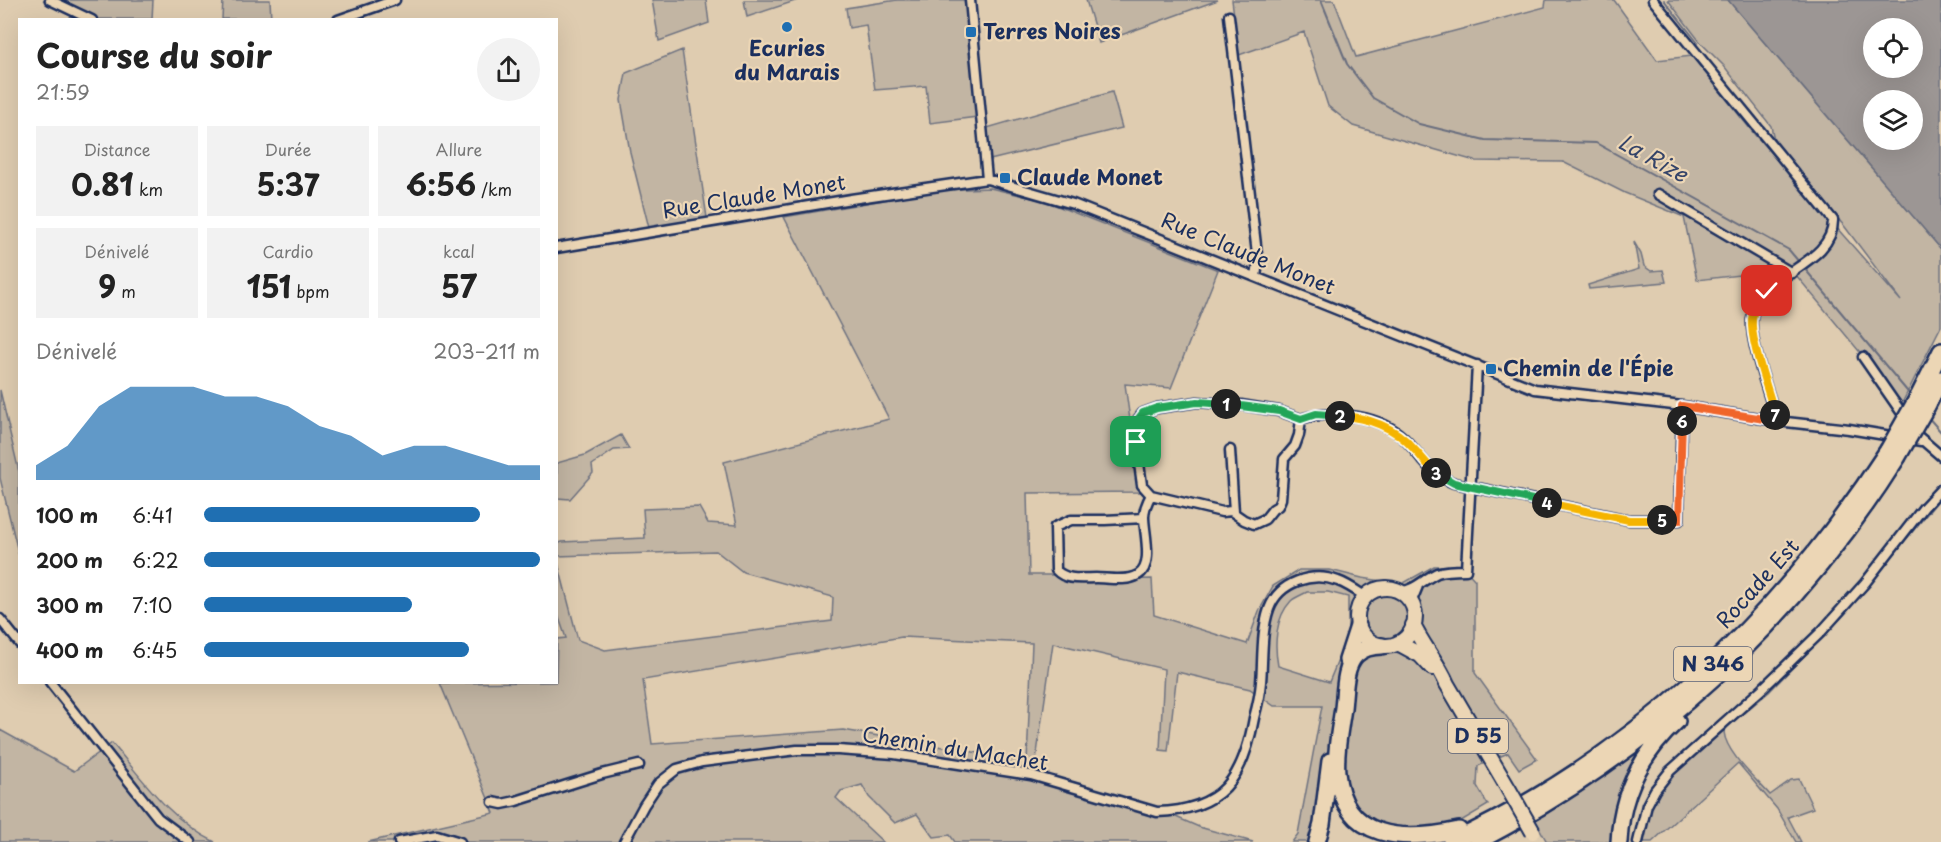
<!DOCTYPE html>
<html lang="fr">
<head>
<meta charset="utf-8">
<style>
  body { margin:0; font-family:"Playpen Sans",sans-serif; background:#f2f2f2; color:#222; height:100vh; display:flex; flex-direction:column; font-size:22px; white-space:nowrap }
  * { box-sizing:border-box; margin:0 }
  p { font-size:20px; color:#767676 }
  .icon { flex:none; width:33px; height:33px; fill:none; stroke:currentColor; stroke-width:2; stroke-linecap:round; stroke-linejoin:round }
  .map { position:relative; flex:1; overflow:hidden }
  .side { position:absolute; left:18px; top:18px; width:540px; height:666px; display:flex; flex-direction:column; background:#fff; border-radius:0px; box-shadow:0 6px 24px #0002 }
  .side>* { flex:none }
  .controls { position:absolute; left:1863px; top:18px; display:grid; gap:12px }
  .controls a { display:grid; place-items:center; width:60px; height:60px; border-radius:50%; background:#fff; box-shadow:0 6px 24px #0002; font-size:30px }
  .pin { position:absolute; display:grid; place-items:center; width:51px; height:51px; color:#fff; margin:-26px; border-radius:12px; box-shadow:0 3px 9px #0006 }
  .km { position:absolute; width:30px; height:30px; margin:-15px; border-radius:50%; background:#222; color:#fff; font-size:16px; line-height:30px; text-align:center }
  .round { display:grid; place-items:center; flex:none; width:63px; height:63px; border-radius:32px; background:#f2f2f2 }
  .overview { display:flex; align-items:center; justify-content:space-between; height:102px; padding:0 18px }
  h1 { font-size:33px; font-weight:700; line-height:45px }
  .metrics { display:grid; grid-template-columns:repeat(3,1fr); gap:9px; height:102px; padding:6px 18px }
  .metrics div { display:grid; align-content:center; border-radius:0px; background:#f2f2f2; text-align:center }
  .metrics b { font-size:30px; font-weight:700 }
  .metrics small { font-size:16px; font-weight:400 }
  .metrics p { font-size:16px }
  .chart { height:168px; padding:12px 18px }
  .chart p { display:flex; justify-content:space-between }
  .chart svg { width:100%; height:108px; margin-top:6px; fill:#1f6fb2; opacity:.7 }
  ul { padding:0 18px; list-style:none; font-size:20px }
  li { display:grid; grid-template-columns:96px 72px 1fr; align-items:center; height:45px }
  li i { height:15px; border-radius:8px; background:#1f6fb2 }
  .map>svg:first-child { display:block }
  .green { fill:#c2b5a3; stroke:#6e7280; stroke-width:1.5; fill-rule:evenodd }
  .water { fill:#9c9694; stroke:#686d7e; stroke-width:1.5; fill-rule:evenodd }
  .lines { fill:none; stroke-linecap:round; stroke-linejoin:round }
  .stream { stroke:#686d7e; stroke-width:2 }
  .street-casing { stroke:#1b2f5e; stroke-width:13 }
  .primary-casing { stroke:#1b2f5e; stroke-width:18 }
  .highway-casing { stroke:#1b2f5e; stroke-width:20 }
  .street { stroke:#ecd6b5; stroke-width:8 }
  .primary { stroke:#ecd6b5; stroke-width:14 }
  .highway { stroke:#ecd6b5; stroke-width:15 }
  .primary-bridge-casing { stroke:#1b2f5e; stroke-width:18; stroke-linecap:butt }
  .highway-bridge-casing { stroke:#1b2f5e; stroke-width:20; stroke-linecap:butt }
  .primary-bridge { stroke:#ecd6b5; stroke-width:14 }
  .highway-bridge { stroke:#ecd6b5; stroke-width:15 }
  .split-1-casing { stroke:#fff; stroke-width:12 }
  .split-2-casing { stroke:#fff; stroke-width:12 }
  .split-3-casing { stroke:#fff; stroke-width:12 }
  .split-4-casing { stroke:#fff; stroke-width:12 }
  .split-5-casing { stroke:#fff; stroke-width:12 }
  .split-6-casing { stroke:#fff; stroke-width:12 }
  .split-7-casing { stroke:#fff; stroke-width:12 }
  .split-8-casing { stroke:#fff; stroke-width:12 }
  .split-1 { stroke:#22a559; stroke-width:8 }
  .split-2 { stroke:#22a559; stroke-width:8 }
  .split-3 { stroke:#f5b400; stroke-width:8 }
  .split-4 { stroke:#22a559; stroke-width:8 }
  .split-5 { stroke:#f5b400; stroke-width:8 }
  .split-6 { stroke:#f0652b; stroke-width:8 }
  .split-7 { stroke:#f0652b; stroke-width:8 }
  .split-8 { stroke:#f5b400; stroke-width:8 }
  .poi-dot { fill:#1f6fb2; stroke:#ecd6b5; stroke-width:2 }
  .labels { text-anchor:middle; stroke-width:4.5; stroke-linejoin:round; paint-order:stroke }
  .shield { fill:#ecd6b5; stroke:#5a6178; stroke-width:1.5 }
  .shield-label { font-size:20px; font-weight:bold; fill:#1b2f5e }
  .poi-label { font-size:21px; font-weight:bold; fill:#1b2f5e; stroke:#ecd6b5; text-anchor:start }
  .street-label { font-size:21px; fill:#1b2f5e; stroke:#ecd6b5 }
  .water-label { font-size:22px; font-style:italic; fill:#354469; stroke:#ecd6b5 }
</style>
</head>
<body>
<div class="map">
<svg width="1941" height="842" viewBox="0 0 1941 842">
  <rect width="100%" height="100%" fill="#dfccb0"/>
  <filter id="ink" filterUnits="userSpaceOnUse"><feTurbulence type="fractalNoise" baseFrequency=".0167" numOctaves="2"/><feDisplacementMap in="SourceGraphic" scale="12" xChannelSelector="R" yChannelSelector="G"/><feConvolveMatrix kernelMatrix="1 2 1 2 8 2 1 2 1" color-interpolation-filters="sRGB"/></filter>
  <g filter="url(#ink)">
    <path class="green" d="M43 0H153L152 19H84Z
      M223 0H270L271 19H222Z
      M652 0H706L709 23 659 41Z
      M744 0H798L747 17Z
      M897 0H966L977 117 930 123 926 86 875 90 866 25 849 28 846 8Z
      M1086 0H1218L1099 43Z
      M1232 0H1334L1356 57 1545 7 1546 0H1614L1657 60 1692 56 1755 135 1901 301 1845 227 1775 144 1771 126 1724 66 1701 43 1668 0H1728L1941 249V326L1902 403 1791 269 1697 280 1684 217 1625 193 1563 162 1475 161 1353 126 1328 106 1304 32 1239 55Z
      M682 50 707 218 649 228 630 152 621 100 626 73Z
      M1112 92 1122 128 990 160 987 128Z
      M990 188 1045 201 1218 270 1171 388 1125 384 1140 492 1027 493 1029 575H1053L1063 581 1152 579 1154 615 1247 644 1259 611 1273 586 1299 570H1330L1362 578 1402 584 1434 566H1462L1475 580V673L1537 759 1519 769 1508 753 1478 766 1477 786 1488 805 1451 827 1388 831 1363 816 1347 792 1323 769 1313 827 1308 842H1292L1298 834 1322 706H1274L1250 689 1177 672 1168 751 1160 750 1164 669 1053 643 1034 774 1148 805 1199 827 1253 842H955L950 835 934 837 917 814 895 823 869 797 862 785 841 791 836 798 883 842H368L494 813 440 683 556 682 557 639 566 638 557 612V559L578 640 605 650 832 621 833 597 743 572 716 551 557 556V544L562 542 645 538 643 509 699 507 708 523 737 525 724 462 889 419 784 217 943 190ZM1307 592H1328L1348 597V636L1329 682 1278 666C1274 645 1275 618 1291 601 1295 597 1302 595 1307 592ZM902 637 1032 643 1027 761 843 730 652 744 643 680Z
      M1634 242 1641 254 1644 266 1651 271 1663 270 1666 282 1589 289 1588 285 1639 269Z
      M0 390 19 472V556L0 478Z
      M621 435 629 449 614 450 592 465 593 473 570 499 557 498V463L585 455Z
      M1941 493V497L1845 614 1769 692 1728 726 1724 732C1726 753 1756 779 1770 795L1791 780 1799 779 1813 808 1788 817 1801 842H1796L1777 809 1738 763 1652 842H1642L1647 815 1666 780 1773 682 1904 537Z
      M0 730 74 771 112 743C144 781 170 820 215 842H0Z
      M1641 750 1644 752 1613 842H1547L1535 820 1569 800Z"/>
    <path class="water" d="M1728 0H1941V249ZM1912 28V68H1874V28ZM1912 100V140H1874V100Z"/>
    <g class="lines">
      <path class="stream" d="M1321 0 1347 64 1373 98 1419 124 1485 140 1596 143 1789 250 1912 397
        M1664 0 1698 43
        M1927 416 1941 432"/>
      <g class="street-casing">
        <path id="street" d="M50 0 92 20
          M970 0 987 179
          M1653 0 1833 220C1834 266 1757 274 1752 318 1749 340 1770 397 1777 421
          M1229 16 1258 262 1256 277
          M338 20 395 0
          M1658 194 1792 273
          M556 248 851 199 987 179 1073 204 1535 389 1682 406 1777 421 1849 429 1921 441
          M1863 357 1906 419
          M1301 419 1279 411 1241 405 1197 402 1157 408 1143 413 1137 421 1136 442 1142 485 1151 495 1222 512 1231 511 1244 520 1254 524 1265 519 1273 509 1278 506 1281 499 1284 459 1295 446 1299 435 1301 419C1329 410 1375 415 1399 434 1413 445 1421 461 1434 472 1439 477 1447 480 1454 483L1629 520H1679L1682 406
          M1919 437 1941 456
          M1230 450 1234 512
          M1144 518 1105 520H1071L1055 527 1056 570C1066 581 1082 578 1096 578 1107 578 1127 582 1138 575 1154 566 1144 532 1144 517 1144 509 1147 502 1151 495
          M1399 592C1414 591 1424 579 1437 573 1446 570 1457 570 1466 570L1477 365
          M1411 603 1418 586
          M0 619 20 644
          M50 682 158 818 190 842
          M493 802 502 804 516 801 602 774 639 765
          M399 842 437 835 460 842
          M624 842 644 805 658 784 677 769 702 762 797 750H838L894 754 1031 775 1157 812C1222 810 1243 779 1254 718 1257 707 1260 694 1261 682 1263 659 1261 632 1269 609 1279 582 1312 571 1338 581 1347 584 1357 591 1366 597
          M1638 842 1647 805 1655 790 1670 771 1763 688 1821 632 1865 583 1924 507 1941 489"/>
      </g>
      <g class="primary-casing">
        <path id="primary" d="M1357 617a29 29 0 1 1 58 0a29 29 0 1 1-58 0Z
          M1413 625C1423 646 1438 663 1447 684L1508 788
          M1398 643 1420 655 1432 668"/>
      </g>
      <g class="highway-casing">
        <path id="highway" d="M1918 397 1941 351
          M1927 406 1941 379
          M1382 646C1372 646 1363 648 1356 655 1344 667 1345 692 1343 708 1340 729 1335 751 1337 773 1344 841 1404 842 1459 830
          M1347 660 1358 626
          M1317 842 1322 824 1330 761
          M1451 842C1634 757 1780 618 1888 450
          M1477 842C1650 753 1794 622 1897 458
          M1619 842C1621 794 1642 753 1677 721"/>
      </g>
      <use href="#street" class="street"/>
      <use href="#primary" class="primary"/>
      <use href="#highway" class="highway"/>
      <g class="primary-bridge-casing">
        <path id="primary-bridge" d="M1508 788 1533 832"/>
      </g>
      <g class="highway-bridge-casing">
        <path id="highway-bridge" d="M1888 450 1918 397
          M1897 458 1927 406"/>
      </g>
      <use href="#primary-bridge" class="primary-bridge"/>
      <use href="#highway-bridge" class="highway-bridge"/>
    </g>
  </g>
  <g class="lines" filter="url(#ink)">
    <g class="split-1-casing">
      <path id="split-1" d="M1136 442 1137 421 1143 413 1157 408 1197 402 1226 404"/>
    </g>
    <g class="split-2-casing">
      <path id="split-2" d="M1226 404 1279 411 1301 419 1316 414 1340 416"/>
    </g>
    <g class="split-3-casing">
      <path id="split-3" d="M1340 416C1367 417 1395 427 1413 448 1421 456 1427 465 1436 473"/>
    </g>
    <g class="split-4-casing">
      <path id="split-4" d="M1436 473 1454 483 1547 503"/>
    </g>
    <g class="split-5-casing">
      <path id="split-5" d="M1547 503 1629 520H1662"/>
    </g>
    <g class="split-6-casing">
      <path id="split-6" d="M1662 520H1679L1682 421"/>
    </g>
    <g class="split-7-casing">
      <path id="split-7" d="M1682 421V406L1777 421 1775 415"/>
    </g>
    <g class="split-8-casing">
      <path id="split-8" d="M1767 291C1759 299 1753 307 1752 319 1750 342 1769 391 1775 415"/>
    </g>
    <use href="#split-1" class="split-1"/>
    <use href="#split-2" class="split-2"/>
    <use href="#split-3" class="split-3"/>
    <use href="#split-4" class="split-4"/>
    <use href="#split-5" class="split-5"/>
    <use href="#split-6" class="split-6"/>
    <use href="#split-7" class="split-7"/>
    <use href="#split-8" class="split-8"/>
  </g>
  <g class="poi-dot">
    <circle cx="787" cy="27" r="6"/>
    <rect x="965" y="26" width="12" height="12" rx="3"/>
    <rect x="999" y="172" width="12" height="12" rx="3"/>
    <rect x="1485" y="363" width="12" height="12" rx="3"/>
  </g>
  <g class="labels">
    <g class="shield">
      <rect x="1674" y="647" width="78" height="34" rx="4.5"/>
      <rect x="1448" y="719" width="60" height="34" rx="4.5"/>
    </g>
    <g class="shield-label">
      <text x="1713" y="671">N 346</text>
      <text x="1478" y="743">D 55</text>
    </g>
    <g class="poi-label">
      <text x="983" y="39">Terres Noires</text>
      <text x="787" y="56" text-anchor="middle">Ecuries<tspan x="787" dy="24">du Marais</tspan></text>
      <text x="1017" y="185">Claude Monet</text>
      <text x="1503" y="376">Chemin de l'Épie</text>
    </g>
    <g class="street-label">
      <text transform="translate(754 197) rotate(-9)" y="7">Rue Claude Monet</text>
      <text transform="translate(1248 254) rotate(22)" y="7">Rue Claude Monet</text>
      <text transform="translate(1758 584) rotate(-48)" y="7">Rocade Est</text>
      <text transform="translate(955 749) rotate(9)" y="7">Chemin du Machet</text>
    </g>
    <g class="water-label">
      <text transform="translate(1653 158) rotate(29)" y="8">La Rize</text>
    </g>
  </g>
</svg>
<div class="controls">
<a><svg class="icon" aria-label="locate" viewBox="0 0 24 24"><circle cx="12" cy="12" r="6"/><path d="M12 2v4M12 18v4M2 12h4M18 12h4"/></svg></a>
<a><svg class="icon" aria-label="layers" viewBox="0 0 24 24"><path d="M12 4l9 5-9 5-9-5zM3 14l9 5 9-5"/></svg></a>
</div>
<div class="pin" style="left:1136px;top:442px;background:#1e9e55"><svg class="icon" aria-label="arrive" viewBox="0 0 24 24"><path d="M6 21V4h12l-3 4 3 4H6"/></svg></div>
<div class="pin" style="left:1767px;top:291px;background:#d93025"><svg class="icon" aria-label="check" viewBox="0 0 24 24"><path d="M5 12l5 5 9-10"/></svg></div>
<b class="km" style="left:1226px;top:404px">1</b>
<b class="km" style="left:1340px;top:416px">2</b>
<b class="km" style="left:1436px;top:473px">3</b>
<b class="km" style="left:1547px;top:503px">4</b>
<b class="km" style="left:1662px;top:520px">5</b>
<b class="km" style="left:1682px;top:421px">6</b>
<b class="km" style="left:1775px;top:415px">7</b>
<section class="side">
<div class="overview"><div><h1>Course du soir</h1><p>21:59</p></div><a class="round"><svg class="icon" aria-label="share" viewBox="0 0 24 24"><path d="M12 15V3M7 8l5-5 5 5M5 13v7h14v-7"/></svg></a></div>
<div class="metrics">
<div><p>Distance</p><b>0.81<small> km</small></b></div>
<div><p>Durée</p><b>5:37</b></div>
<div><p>Allure</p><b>6:56<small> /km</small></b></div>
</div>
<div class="metrics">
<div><p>Dénivelé</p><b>9<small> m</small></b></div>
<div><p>Cardio</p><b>151<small> bpm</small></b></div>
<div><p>kcal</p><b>57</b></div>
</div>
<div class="chart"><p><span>Dénivelé</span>203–211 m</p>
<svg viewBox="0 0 160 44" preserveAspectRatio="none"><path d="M0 44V38L10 30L20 14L30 6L40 6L50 6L60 10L70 10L80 14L90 22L100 26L110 34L120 30L130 30L140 34L150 38L160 38V44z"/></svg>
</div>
<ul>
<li><b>100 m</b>6:41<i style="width:82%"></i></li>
<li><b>200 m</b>6:22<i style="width:100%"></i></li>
<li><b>300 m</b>7:10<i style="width:62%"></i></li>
<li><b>400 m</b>6:45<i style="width:79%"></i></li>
</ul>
</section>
</div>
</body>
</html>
